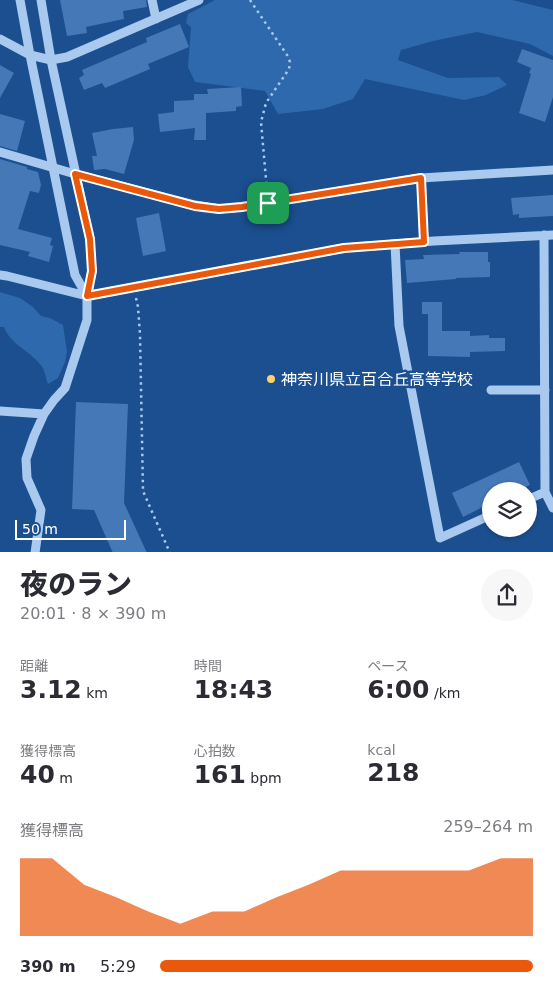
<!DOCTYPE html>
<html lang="ja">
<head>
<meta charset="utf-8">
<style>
  body { margin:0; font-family:"DejaVu Sans","Noto Sans JP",sans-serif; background:#f7f7f7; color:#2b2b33; height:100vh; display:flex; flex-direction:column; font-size:19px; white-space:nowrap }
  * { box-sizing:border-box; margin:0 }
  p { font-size:16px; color:#7c7c81 }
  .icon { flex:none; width:28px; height:28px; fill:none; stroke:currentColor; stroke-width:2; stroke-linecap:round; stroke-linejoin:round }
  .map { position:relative; height:552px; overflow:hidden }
  .drawer { display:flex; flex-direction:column; background:#fff; flex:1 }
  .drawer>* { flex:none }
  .fabs { position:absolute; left:482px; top:482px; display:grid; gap:10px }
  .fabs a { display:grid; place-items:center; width:55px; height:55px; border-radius:50%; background:#fff; box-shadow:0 1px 4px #0004; font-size:25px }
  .scale { position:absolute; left:15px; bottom:12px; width:111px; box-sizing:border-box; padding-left:5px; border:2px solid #fff; border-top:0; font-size:14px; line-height:18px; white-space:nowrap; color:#fff; -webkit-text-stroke:4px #1b4f8f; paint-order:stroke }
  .pin { position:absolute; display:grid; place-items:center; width:42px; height:42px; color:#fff; margin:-21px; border-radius:10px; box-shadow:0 2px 8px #0006 }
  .round { display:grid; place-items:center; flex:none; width:52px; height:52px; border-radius:26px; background:#f7f7f7 }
  .headline { display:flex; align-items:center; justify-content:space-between; height:85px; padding:0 20px }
  h1 { font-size:28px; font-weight:800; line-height:38px }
  .figures { display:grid; grid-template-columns:repeat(3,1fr); gap:8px; height:85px; padding:5px 20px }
  .figures div { display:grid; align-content:center }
  .figures b { font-size:25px; font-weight:800 }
  .figures small { font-size:14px; font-weight:400 }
  .figures p { font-size:14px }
  .chart { height:140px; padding:10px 20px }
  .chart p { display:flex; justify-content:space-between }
  .chart svg { width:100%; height:90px; margin-top:5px; fill:#ea580c; opacity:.7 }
  ul { padding:0 20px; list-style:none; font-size:16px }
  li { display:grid; grid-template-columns:80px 60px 1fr; align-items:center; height:38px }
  li i { height:12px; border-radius:6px; background:#ea580c }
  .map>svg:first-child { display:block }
  .green { fill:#2e69ad }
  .building { fill:#4478b7 }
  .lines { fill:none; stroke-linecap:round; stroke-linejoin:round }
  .path { stroke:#a9c9ee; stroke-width:2.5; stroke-dasharray:2.5 4; stroke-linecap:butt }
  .minor { stroke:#a9c9ee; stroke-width:9 }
  .route-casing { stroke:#fff; stroke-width:10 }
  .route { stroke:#ea580c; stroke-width:6 }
  .poi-dot { fill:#ffd166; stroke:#1b4f8f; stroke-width:2 }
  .labels { text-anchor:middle; stroke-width:5; stroke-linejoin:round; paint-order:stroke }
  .poi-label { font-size:16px; fill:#fff; stroke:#1b4f8f; text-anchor:start }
</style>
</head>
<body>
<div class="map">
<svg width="553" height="553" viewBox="0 0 553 553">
  <rect width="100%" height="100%" fill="#1b4f8f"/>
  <path class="green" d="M215 0H512L553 10V56L530 44 477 32 433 41 401 50 398 60 448 78 499 77 507 85 486 95 464 100 365 79 353 99 323 109 278 114 265 91 195 82 188 67 191 27 186 23 188 14Z
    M0 292 20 298 33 307 41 316 50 318 63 325 67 352 65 362 58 378 48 384C46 379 45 373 43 368 33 352 10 345 4 327H0Z"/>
  <path class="building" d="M60 0H146L147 7 123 11 124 19 86 27 87 33 67 36Z
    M180 24 189 47 148 64 150 69 105 88 102 83 84 90 79 78 84 75 82 70 147 42 146 38Z
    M522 49 553 60V97L545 122 519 113 531 74 529 73 531 68 517 62Z
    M0 65 14 73 0 98Z
    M241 87 242 106 236 107V111L206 113V140H194L195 128 160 132 158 114 174 112V101L194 100V94H208L207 89Z
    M0 114 25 121 17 151 0 146Z
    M133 127 134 140 124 174 105 169 94 170 92 156H97L92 133 113 129Z
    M0 159 27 167V169L38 172 41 185 39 193 30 191 18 229 52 238 50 245 53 246 49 262 28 256 30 252 0 245Z
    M553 195V216L519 218V214L513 215 511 198Z
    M159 213 166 251 143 256 136 218Z
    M459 252H488V262H490V277L456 278V279L407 283 405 260 424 259 423 255 460 254Z
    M422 302H442V331H470V336L489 335V338H505V351L470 352V357L428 356V314H422Z
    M76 402 128 404 124 503 147 553H113L94 510 72 509Z
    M519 462 530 485 517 491H491V503L463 517 452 493Z"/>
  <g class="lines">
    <path class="path" d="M250 0 287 55 290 62 289 69 266 103 261 122 267 191
      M136 298 138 307 140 334 143 491 170 553"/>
    <path class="minor" d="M20 0 30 55 75 275 87 296
      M152 0 156 19
      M0 39 30 55 51 60 67 57 199 0
      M0 152 75 174 195 205 219 209 242 207 421 178 553 170
      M421 178 424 242
      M544 235 545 492 553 508
      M395 244 399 326 440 538 491 515
      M0 275 7 276 87 296 344 248 434 241 553 235
      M491 390H545
      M0 411 44 414 54 400 65 388 87 320V296L92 271 90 239 51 60 41 0
      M529 499 545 492
      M35 553 41 510 27 478 26 459 34 436 44 414"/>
  </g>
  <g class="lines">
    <g class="route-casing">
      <path id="route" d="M75 174 195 206 219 209 242 207 421 178 424 242 344 248 87 296 92 271 90 239Z"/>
    </g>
    <use href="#route" class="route"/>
  </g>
  <circle class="poi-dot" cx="271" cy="379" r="5"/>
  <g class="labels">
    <g class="poi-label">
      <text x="281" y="385">神奈川県立百合丘高等学校</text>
    </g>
  </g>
</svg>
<div class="fabs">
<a><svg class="icon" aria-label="layers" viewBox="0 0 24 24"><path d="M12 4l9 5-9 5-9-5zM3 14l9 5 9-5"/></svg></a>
</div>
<div class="scale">50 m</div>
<div class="pin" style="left:268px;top:203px;background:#1e9e55"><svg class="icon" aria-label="arrive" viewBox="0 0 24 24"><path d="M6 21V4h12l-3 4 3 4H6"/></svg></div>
</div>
<section class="drawer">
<div class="headline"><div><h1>夜のラン</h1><p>20:01 · 8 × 390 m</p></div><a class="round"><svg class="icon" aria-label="share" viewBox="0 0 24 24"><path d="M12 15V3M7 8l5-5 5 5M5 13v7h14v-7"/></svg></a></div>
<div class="figures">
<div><p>距離</p><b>3.12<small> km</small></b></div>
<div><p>時間</p><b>18:43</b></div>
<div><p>ペース</p><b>6:00<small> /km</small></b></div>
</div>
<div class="figures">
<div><p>獲得標高</p><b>40<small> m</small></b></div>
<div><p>心拍数</p><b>161<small> bpm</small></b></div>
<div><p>kcal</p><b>218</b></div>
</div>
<div class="chart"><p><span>獲得標高</span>259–264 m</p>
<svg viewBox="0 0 160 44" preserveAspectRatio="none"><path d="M0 44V6L10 6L20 19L30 25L40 32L50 38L60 32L70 32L80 25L90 19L100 12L110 12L120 12L130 12L140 12L150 6L160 6V44z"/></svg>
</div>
<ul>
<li><b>390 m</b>5:29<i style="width:100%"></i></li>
</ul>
</section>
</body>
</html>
